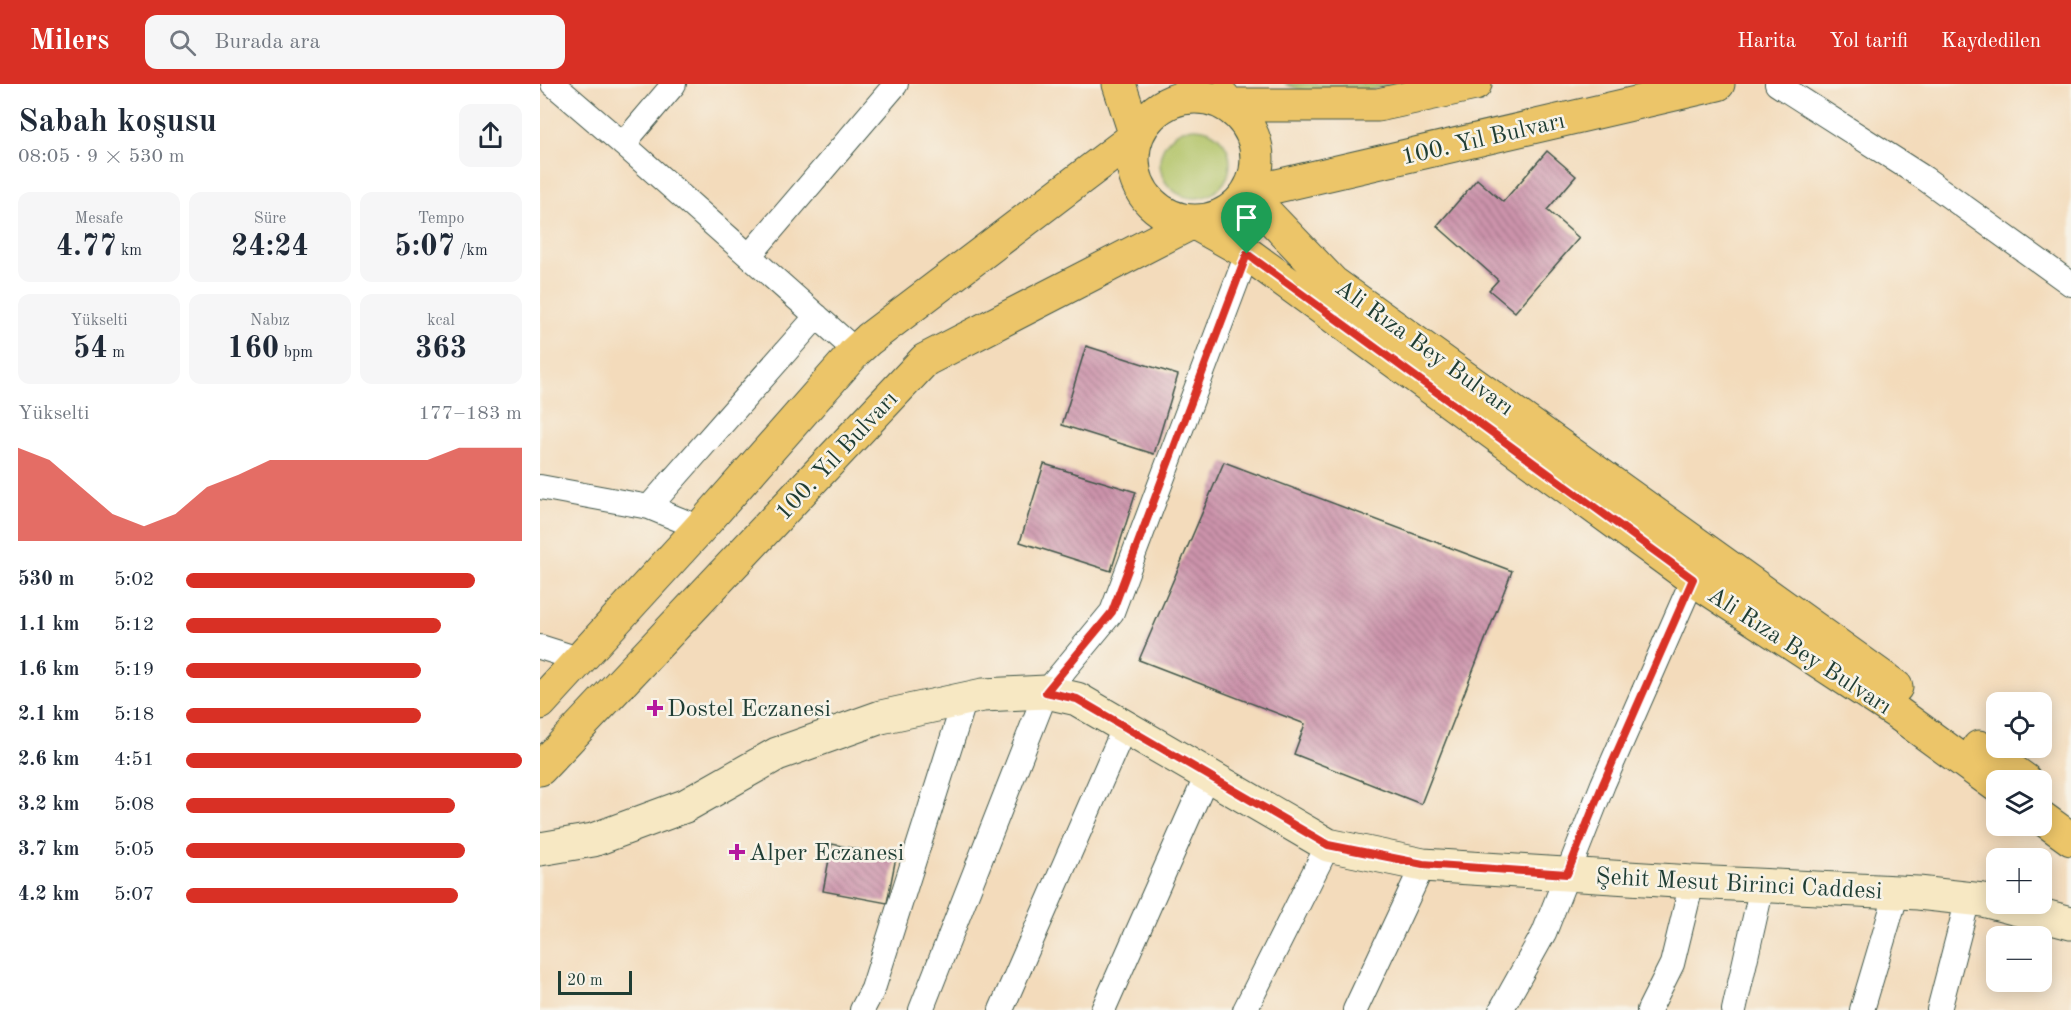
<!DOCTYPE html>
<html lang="tr">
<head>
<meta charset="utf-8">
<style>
  body { margin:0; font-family:"Old Standard TT",serif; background:#f6f6f7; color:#1f2937; height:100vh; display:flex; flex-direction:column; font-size:22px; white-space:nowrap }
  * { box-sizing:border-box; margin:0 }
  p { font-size:20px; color:#747a83 }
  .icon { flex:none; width:33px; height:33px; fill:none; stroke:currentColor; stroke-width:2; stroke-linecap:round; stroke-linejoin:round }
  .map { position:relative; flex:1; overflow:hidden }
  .side { display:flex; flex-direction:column; background:#fff; width:540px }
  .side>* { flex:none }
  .controls { position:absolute; left:1446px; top:608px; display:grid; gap:12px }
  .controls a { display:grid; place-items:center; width:66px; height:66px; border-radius:12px; background:#fff; box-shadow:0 3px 15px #0003; font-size:30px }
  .scale { position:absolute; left:18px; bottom:15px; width:74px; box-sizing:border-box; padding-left:6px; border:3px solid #1f3d34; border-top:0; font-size:16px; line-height:21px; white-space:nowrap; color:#1f3d34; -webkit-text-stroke:4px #f7f3e8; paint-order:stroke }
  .pin { position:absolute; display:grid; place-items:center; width:51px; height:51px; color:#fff; margin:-62px -26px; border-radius:50% 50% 50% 0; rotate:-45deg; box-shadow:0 0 6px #0007 }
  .pin .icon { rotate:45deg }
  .round { display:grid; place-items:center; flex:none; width:63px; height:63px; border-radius:12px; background:#f6f6f7 }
  .overview { display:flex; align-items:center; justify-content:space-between; height:102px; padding:0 18px }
  h1 { font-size:33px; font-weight:700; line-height:45px }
  .stats { display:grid; grid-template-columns:repeat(3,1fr); gap:9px; height:102px; padding:6px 18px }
  .stats div { display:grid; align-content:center; border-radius:12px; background:#f6f6f7; text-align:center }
  .stats b { font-size:30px; font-weight:700 }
  .stats small { font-size:16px; font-weight:400 }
  .stats p { font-size:16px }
  .chart { height:168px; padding:12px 18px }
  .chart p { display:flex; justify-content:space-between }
  .chart svg { width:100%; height:108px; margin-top:6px; fill:#d93025; opacity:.7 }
  ul { padding:0 18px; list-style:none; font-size:20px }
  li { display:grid; grid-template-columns:96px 72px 1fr; align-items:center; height:45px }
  li i { height:15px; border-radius:8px; background:#d93025 }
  header { display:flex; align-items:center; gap:36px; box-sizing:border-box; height:84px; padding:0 30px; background:#d93025; color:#fff }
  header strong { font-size:28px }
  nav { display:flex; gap:33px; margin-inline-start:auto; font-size:21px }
  .search { width:420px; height:54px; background:#f6f6f7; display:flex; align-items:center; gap:15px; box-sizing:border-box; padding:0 21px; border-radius:12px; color:#747a83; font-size:22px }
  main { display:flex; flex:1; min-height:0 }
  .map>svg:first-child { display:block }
  .green { fill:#b0c265; stroke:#68804c; stroke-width:1.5 }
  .building { fill:url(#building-back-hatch) }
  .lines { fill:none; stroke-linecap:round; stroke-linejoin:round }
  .street-casing { stroke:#3f5548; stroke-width:26 }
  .secondary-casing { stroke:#3f5548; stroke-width:35 }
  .primary-casing { stroke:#3f5548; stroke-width:35 }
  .street { stroke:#fff; stroke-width:24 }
  .secondary { stroke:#f7e8c3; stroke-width:33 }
  .primary { stroke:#ecc569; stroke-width:33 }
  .route-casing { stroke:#fff; stroke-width:12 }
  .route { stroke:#d93025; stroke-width:8 }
  .poi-dot { fill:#b5179e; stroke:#f7f3e8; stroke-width:2 }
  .labels { text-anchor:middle; stroke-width:5; stroke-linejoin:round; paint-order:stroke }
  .street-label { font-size:24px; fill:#1f3d34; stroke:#f7f3e8 }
  .poi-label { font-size:24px; fill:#1f3d34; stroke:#f7f3e8; text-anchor:start }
</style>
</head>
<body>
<header>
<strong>Milers</strong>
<div class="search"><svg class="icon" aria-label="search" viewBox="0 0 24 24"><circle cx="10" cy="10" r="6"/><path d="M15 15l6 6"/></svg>Burada ara</div>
<nav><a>Harita</a><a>Yol tarifi</a><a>Kaydedilen</a></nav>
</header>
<main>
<section class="side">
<div class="overview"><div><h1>Sabah koşusu</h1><p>08:05 · 9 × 530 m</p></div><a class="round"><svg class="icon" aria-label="share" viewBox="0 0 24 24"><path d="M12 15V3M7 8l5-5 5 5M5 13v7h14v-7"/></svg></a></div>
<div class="stats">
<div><p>Mesafe</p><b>4.77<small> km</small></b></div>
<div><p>Süre</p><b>24:24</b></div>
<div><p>Tempo</p><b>5:07<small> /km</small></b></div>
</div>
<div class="stats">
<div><p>Yükselti</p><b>54<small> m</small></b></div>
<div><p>Nabız</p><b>160<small> bpm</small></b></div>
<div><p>kcal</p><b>363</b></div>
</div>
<div class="chart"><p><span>Yükselti</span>177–183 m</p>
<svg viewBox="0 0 160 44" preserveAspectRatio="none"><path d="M0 44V6L10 11L20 22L30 33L40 38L50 33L60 22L70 17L80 11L90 11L100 11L110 11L120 11L130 11L140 6L150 6L160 6V44z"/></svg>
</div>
<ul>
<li><b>530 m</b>5:02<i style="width:86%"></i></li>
<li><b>1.1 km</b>5:12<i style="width:76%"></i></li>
<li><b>1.6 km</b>5:19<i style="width:70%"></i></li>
<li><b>2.1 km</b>5:18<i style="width:70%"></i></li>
<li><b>2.6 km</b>4:51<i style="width:100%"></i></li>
<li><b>3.2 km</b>5:08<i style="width:80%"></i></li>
<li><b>3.7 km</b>5:05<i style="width:83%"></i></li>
<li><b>4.2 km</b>5:07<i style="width:81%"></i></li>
</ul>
</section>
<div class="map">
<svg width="1531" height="926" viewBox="0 0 1531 926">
  <defs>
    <pattern id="building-back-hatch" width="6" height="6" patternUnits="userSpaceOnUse" patternTransform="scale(1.5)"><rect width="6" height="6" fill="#cc93ab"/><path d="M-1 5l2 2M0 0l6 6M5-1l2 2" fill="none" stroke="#a5798c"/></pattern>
  </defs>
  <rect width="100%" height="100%" fill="#f7f3e8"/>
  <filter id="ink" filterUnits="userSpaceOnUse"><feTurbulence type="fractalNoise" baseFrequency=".0167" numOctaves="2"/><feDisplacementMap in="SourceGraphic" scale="12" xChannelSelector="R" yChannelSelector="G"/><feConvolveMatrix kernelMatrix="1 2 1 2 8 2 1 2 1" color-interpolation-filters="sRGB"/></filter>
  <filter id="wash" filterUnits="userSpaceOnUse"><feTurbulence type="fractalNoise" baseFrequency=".008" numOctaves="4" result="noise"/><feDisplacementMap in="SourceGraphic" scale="24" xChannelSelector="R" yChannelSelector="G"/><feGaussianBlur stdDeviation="1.35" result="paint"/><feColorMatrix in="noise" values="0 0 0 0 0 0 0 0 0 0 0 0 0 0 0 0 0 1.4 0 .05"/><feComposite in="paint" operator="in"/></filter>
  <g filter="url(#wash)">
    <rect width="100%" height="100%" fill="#f3dbbb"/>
    <path class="green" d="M745 0H855L826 7 780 13Z
      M620 79a35 35 0 1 1 70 0a35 35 0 1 1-70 0Z"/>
    <g id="blocks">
      <path class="building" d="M1007 67 1036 92 1007 126 1039 154 975 228 949 206 958 196 897 142 937 95 963 118Z
        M546 262 638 291 614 370 522 341Z
        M684 378 972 487 881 720 754 670 765 640 599 576Z
        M504 380 596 408 571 487 480 458Z
        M292 760 356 773 347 819 283 807Z"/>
    </g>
  </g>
  <g filter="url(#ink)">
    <use href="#blocks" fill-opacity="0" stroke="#3f5548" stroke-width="1.5"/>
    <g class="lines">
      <g class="street-casing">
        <path id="street" d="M13 0 83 60 316 267
          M1237 0 1384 94 1531 200
          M83 60 134 0
          M209 172 356 0
          M0 403 109 423 160 444
          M109 423 277 232
          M0 563 38 575
          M322 926 333 905 425 615
          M381 926 506 608 572 528 707 170
          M461 926 585 642
          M563 926 667 691
          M705 926 788 761
          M815 926 883 781
          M961 926 1004 849 1063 700 1153 495
          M1109 926 1132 880 1152 798
          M1194 926 1222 802
          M1322 926 1357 808
          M1399 926 1428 815"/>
      </g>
      <g class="secondary-casing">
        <path id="secondary" d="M0 765 53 756 145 722 237 670 341 633 443 611 506 608 537 615 788 761 883 781 1152 798 1378 809 1443 816 1531 839"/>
      </g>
      <g class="primary-casing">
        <path id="primary" d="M593 75a62 62 0 1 1 124 0a62 62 0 1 1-124 0Z
          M683 13 687 21H838L935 0
          M707 109 793 199 1356 603
          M707 109 1178 0
          M0 619 160 444 316 267 329 255 596 52 579 0
          M1439 663 1485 696
          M0 685 385 276 653 138 701 165 1153 495 1356 628 1456 701
          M1502 734 1531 755"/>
      </g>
      <use href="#street" class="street"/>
      <use href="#secondary" class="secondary"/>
      <use href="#primary" class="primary"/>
    </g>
  </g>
  <g class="lines" filter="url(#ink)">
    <g class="route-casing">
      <path id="route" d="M707 170 1153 495 1063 700 1027 790 883 780 788 761 537 615 506 608 572 528Z"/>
    </g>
    <use href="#route" class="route"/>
  </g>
  <g class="poi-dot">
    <path d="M112 615h6v6h6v6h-6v6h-6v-6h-6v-6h6z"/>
    <path d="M194 759h6v6h6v6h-6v6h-6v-6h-6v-6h6z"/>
  </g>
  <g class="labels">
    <g class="street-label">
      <text transform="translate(943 54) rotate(-13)" y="8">100. Yıl Bulvarı</text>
      <text transform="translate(885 263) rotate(36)" y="8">Ali Rıza Bey Bulvarı</text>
      <text transform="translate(296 371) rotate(-47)" y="8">100. Yıl Bulvarı</text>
      <text transform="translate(1260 566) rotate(33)" y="8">Ali Rıza Bey Bulvarı</text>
      <text transform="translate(1199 799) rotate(3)" y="8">Şehit Mesut Birinci Caddesi</text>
    </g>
    <g class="poi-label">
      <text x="127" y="632">Dostel Eczanesi</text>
      <text x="209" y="776">Alper Eczanesi</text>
    </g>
  </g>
</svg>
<div class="controls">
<a><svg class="icon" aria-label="locate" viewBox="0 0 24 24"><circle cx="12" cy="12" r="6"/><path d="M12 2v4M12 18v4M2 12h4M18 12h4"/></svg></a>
<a><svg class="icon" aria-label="layers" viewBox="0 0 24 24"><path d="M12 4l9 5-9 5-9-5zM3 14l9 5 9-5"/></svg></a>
<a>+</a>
<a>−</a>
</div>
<div class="scale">20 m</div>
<div class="pin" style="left:707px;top:170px;background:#1e9e55"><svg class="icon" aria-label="arrive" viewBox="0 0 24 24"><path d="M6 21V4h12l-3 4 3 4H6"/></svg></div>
</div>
</main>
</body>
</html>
